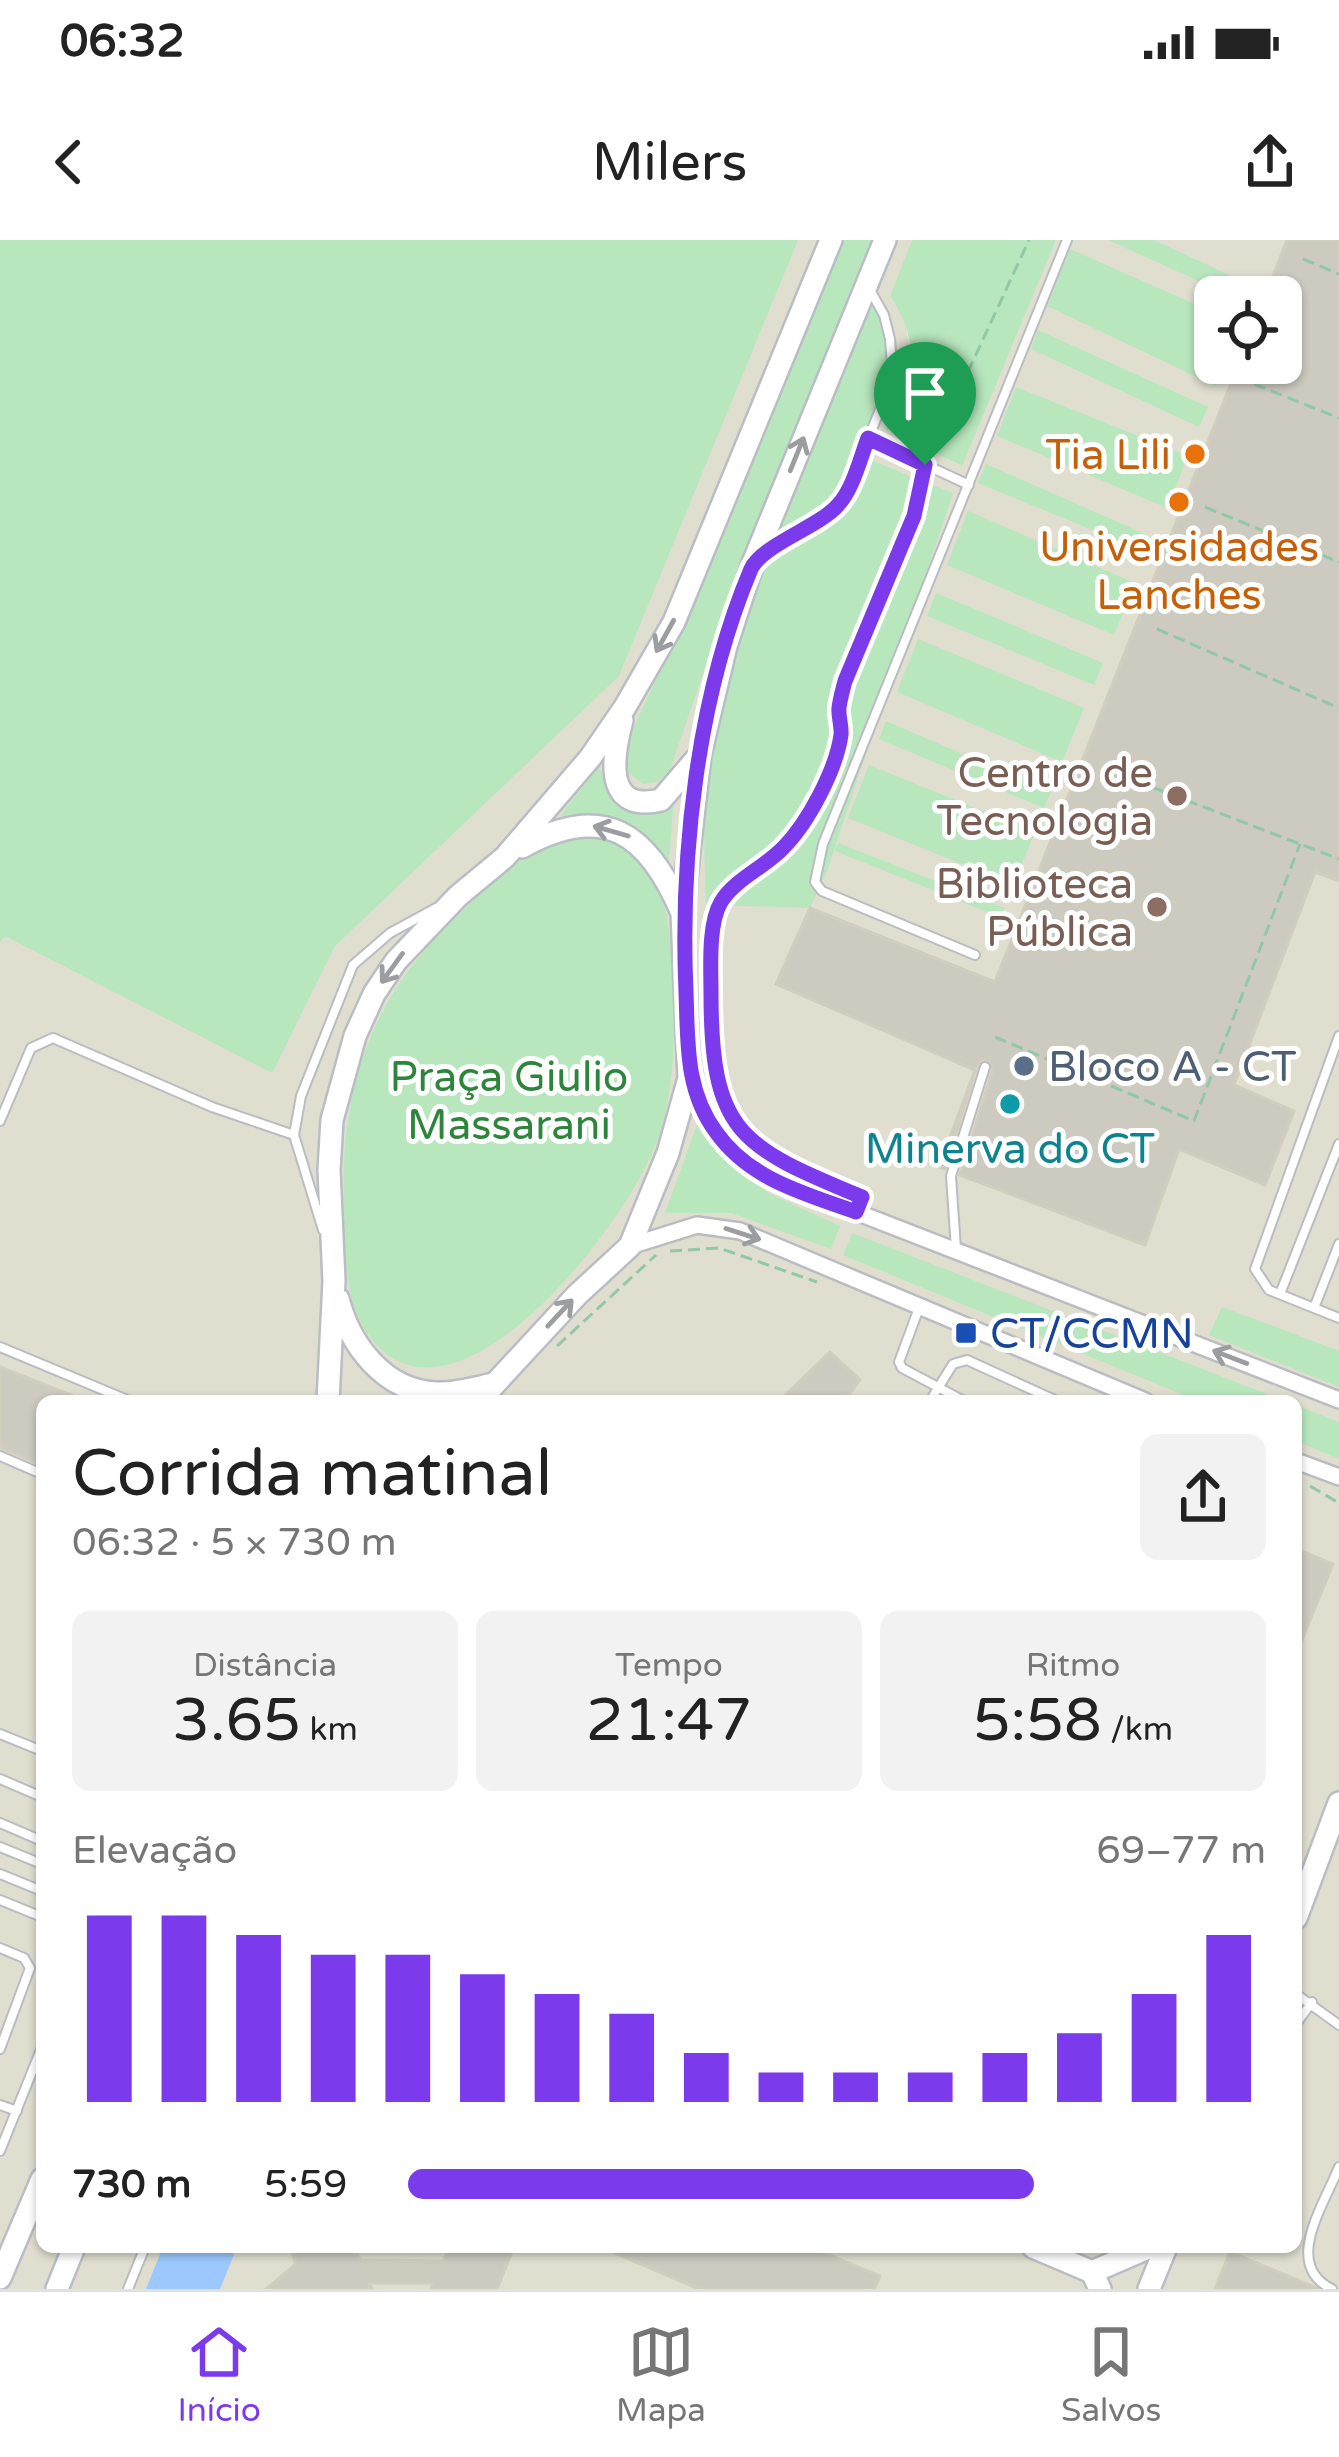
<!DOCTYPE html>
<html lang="pt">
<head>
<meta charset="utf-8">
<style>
  body { margin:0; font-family:"Varela Round",sans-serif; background:#f2f2f2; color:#222; height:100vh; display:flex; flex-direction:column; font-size:45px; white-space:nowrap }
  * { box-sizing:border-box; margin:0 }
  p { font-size:39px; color:#767676 }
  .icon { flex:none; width:66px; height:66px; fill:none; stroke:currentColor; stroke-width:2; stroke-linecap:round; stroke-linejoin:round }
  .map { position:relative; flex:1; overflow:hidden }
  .drawer { position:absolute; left:36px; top:1155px; width:1266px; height:858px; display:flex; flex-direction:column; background:#fff; border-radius:18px; box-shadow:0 3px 9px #0004 }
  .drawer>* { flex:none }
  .controls { position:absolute; left:1194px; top:36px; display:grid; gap:24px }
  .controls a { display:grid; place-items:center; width:108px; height:108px; border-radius:18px; background:#fff; box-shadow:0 3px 9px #0004; font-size:60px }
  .pin { position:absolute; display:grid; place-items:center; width:102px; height:102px; color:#fff; margin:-123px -51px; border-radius:50% 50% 50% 0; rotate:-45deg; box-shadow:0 0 12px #0007 }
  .pin .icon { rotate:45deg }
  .round { display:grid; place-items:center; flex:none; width:126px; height:126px; border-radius:18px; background:#f2f2f2 }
  .summary { display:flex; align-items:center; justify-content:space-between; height:204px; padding:0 36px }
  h1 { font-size:66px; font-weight:600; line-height:90px }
  .metrics { display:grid; grid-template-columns:repeat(3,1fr); gap:18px; height:204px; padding:12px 36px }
  .metrics div { display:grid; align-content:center; border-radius:18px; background:#f2f2f2; text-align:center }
  .metrics b { font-size:60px; font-weight:600 }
  .metrics small { font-size:33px; font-weight:400 }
  .metrics p { font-size:33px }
  .chart { height:336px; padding:24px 36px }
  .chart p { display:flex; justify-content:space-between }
  .chart svg { width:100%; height:216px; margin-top:12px; stroke:#7c3aed; stroke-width:6 }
  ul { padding:0 36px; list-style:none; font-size:39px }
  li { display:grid; grid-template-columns:192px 144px 1fr; align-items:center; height:90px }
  li i { height:30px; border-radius:15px; background:#7c3aed }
  .status { display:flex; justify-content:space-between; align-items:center; height:84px; padding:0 60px; background:#fff; direction:ltr }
  .status svg { height:33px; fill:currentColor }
  header { display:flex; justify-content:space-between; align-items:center; height:156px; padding:0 36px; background:#fff; font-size:54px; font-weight:600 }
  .tabs { display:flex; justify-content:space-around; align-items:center; height:168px; border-top:3px solid #e0e0e0; background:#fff; font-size:33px; color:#767676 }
  .tabs a { display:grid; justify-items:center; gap:6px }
  .tabs .selected { color:#7c3aed }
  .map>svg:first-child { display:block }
  .education { fill:#dfdecf; fill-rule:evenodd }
  .green { fill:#b8e7be }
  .water { fill:#9cc8ff }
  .building { fill:#cdcac0; stroke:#d2cebd; stroke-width:3 }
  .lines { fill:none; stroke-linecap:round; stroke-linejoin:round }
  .lane-casing { stroke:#babcc2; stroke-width:12 }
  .street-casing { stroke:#babcc2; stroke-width:20 }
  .secondary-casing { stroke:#babdc5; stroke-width:26 }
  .path { stroke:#91c8a8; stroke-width:3; stroke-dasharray:12 6; stroke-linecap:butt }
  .lane { stroke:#fff; stroke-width:8 }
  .street { stroke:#fff; stroke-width:15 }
  .secondary { stroke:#fff; stroke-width:21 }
  .oneway { stroke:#9b9da1 }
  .route-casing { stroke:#fff; stroke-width:24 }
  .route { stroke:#7c3aed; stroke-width:15 }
  .food-dot { fill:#e8710a; stroke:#fff; stroke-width:4.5 }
  .education-dot { fill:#8d6e63; stroke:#fff; stroke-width:4.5 }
  .service-dot { fill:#5c6f8a; stroke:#fff; stroke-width:4.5 }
  .culture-dot { fill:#0f9aa8; stroke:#fff; stroke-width:4.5 }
  .transit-dot { fill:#1a4fb4; stroke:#fff; stroke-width:4.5 }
  .labels { text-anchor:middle; stroke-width:10; stroke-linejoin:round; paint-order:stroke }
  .food-label { font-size:42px; fill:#c56008; stroke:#fff; text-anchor:end }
  .education-label { font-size:42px; fill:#785e54; stroke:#fff; text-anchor:end }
  .service-label { font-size:42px; fill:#4e5e75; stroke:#fff; text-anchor:start }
  .park-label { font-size:42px; fill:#2d853c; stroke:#fff }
  .culture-label { font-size:42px; fill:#0d838f; stroke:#fff }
  .transit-label { font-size:42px; fill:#164399; stroke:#fff; text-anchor:start }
</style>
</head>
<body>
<div class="status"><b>06:32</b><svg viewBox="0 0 49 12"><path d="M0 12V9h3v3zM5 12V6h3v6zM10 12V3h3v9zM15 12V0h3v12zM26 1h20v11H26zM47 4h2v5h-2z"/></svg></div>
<header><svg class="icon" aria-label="back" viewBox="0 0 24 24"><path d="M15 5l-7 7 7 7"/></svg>Milers<svg class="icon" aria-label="share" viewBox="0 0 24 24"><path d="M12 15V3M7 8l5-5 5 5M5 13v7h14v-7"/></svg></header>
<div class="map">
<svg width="1339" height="2049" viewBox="0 0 1339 2049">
  <rect width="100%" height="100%" fill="#edebdf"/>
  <path class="education" d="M0 0H912L890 56 904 76 912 124 884 189 961 226 1056 0H1339V2049H0ZM1215 57H1281V123H1215ZM42 1161H1296V2007H42Z"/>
  <path class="green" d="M0 0H798L619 436 335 706 272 833 5 696 0 703Z
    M842 0H875L722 378 670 530 657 542 643 544 624 529 623 510 691 365Z
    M912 0H1056L962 226 884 189C906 137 926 108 890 56Z
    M1108 0H1154L1257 48 1253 57H1234Z
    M1070 9 1215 73V123H1226L1216 146 1047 66Z
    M868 56C883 79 892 109 888 137L841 256 769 306Z
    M1038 90 1208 167 1199 187 1031 109Z
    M1016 147 1188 216 1167 268 997 196Z
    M868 219 953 253 827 631 810 668 706 665 703 564 728 432 761 328 842 273Z
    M986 224 1154 298 1148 313 978 243Z
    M968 271 1135 343 1114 395 947 325Z
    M936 353 1103 423 1094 445 927 376Z
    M918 399 1084 468 1062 522 897 452Z
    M886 481 1051 552 1044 568 879 499Z
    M869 525 1035 592 1013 645 848 578Z
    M599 526 607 552 626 568 674 559 669 621C644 583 604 568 560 576Z
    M589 592C602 597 619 601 631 608 665 628 671 698 673 733 675 789 676 842 659 895 636 973 456 1211 370 1097 344 1063 345 1016 344 975 339 850 368 760 460 673 483 652 508 622 537 609 553 602 572 598 589 592Z
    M838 603 1004 668 1000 677 835 611Z
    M697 885 768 953 840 986 831 1009 731 973H665Z
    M852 993 1285 1161H1198L843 1015Z
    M1222 1067 1339 1111V1147L1209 1095Z
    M1296 1165 1339 1182V1219L1296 1201Z"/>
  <path class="water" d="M163 2007H237L220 2049H146Z"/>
  <path class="building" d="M1287 0H1339V641L1315 632 1234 845 1294 871 1265 945 1179 909 1145 1005 960 935 993 829 990 821 982 819 977 825 945 929 939 927 975 830 776 744 810 668 995 742 1239 123H1281V57H1265Z
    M830 1112 860 1140 844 1161H779Z
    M0 1127 83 1160 42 1161V1225L0 1207Z
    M1296 1309 1333 1324 1296 1414Z
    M290 2007H354L360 2020 443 2021 450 2007H514L497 2049H431L433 2043H369L372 2049H266L296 2024Z
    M601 2007H810L880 2036 874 2049H699Z
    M1230 2012 1317 2048 1318 2049H1215Z"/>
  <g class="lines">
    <g class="lane-casing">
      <path id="lane" d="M868 198 969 245
        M765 315 843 260 893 138 890 99 884 75 870 50
        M975 715 822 651 815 642 823 604 1067 0
        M1339 796 1255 1029 1269 1050 1339 1078
        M0 881 31 808 53 798 212 867 294 895
        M323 990 294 895 301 856 353 725 390 693 436 668
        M956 1009 951 936 985 827
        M1280 1054 1339 904
        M919 1068 899 1122 902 1128 964 1161
        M1314 1068 1339 1004
        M0 1107 130 1161
        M930 1161 953 1124 967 1120 1057 1161
        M0 1216 42 1234
        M0 1494 42 1511
        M0 1539 42 1557
        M0 1583 42 1601
        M0 1607 42 1624
        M0 1634 42 1651
        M0 1660 42 1677
        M0 1708 24 1718 30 1728 0 1809
        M1296 1754 1339 1785
        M1296 1784 1312 1762
        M0 1865 17 1871
        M0 1911 42 1807
        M128 2049 145 2007
        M1332 2049C1282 2025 1324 1965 1339 1927"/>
    </g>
    <g class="street-casing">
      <path id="street" d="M689 838C708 878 725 908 761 935L1339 1160
        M630 1006 697 985 740 991 1145 1161
        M1296 1221 1339 1237"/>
    </g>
    <g class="secondary-casing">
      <path id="secondary" d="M622 480C613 514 602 574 661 560L697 518
        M522 607C604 561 648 593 682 673
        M338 1059C350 1105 384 1151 436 1153 455 1154 475 1148 493 1144
        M328 1161 334 1041 329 930 332 880 355 796 374 754 396 721 458 656 505 617 590 518 625 467 674 382 831 0
        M479 1161 577 1055 630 1006 668 913 689 838 682 673 700 515 726 406 753 323 885 0
        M1296 1678 1339 1563
        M1033 2007 1092 2032 1100 2049
        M1092 2032 1150 2007
        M0 2038 42 1939
        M57 2049 74 2007
        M1149 2049 1166 2007"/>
    </g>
    <path class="path" d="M1303 19 1339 34
      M1254 144 1339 178
      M930 214 1029 0
      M1205 267 1339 322
      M1157 389 1339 468
      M1102 528 1339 619
      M995 797 1194 881 1300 604
      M798 930C709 893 706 811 712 727 713 708 710 681 720 663 732 641 764 627 782 609 808 584 835 532 841 495 842 486 838 477 839 468 840 459 843 449 845 441L914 276 922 240
      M670 1011 719 1008 817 1042
      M557 1106 656 1015
      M1310 1246 1339 1263"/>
    <use href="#lane" class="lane"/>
    <use href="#street" class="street"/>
    <use href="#secondary" class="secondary"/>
  </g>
  <defs><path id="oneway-shaft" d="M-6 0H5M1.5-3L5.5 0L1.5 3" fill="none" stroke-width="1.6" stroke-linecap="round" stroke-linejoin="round" transform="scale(3)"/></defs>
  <g class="oneway">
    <use href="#oneway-shaft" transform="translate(797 214) rotate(-68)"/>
    <use href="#oneway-shaft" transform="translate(665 396) rotate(119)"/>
    <use href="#oneway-shaft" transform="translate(611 591) rotate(-164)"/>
    <use href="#oneway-shaft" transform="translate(392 728) rotate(126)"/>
    <use href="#oneway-shaft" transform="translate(743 994) rotate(18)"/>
    <use href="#oneway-shaft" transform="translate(560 1073) rotate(-47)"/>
    <use href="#oneway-shaft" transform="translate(1230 1117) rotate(-159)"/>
  </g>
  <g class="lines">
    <g class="route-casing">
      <path id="route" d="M868 198 925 225 914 276 845 441C843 449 840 459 839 468 838 476 842 486 841 495 836 530 808 583 783 608 765 627 734 640 721 662 708 684 711 727 711 752 711 893 739 906 862 957L856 972C804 953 750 940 716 892 685 850 688 802 686 752 680 615 697 457 751 329 762 305 819 287 838 265 853 249 860 219 868 198Z"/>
    </g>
    <use href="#route" class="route"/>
  </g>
  <g class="food-dot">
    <circle cx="1195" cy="214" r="12"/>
    <circle cx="1179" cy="262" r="12"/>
  </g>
  <g class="education-dot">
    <circle cx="1177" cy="556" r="12"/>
    <circle cx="1157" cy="667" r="12"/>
  </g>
  <circle class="service-dot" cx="1024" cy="826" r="12"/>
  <circle class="culture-dot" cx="1010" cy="864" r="12"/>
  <rect class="transit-dot" x="954" y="1081" width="24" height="24" rx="6"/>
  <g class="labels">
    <g class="food-label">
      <text x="1171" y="229">Tia Lili</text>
      <text x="1179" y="321" text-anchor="middle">Universidades<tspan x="1179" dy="48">Lanches</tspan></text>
    </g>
    <g class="education-label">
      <text x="1153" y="547">Centro de<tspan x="1153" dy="48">Tecnologia</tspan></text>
      <text x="1133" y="658">Biblioteca<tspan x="1133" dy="48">Pública</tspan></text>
    </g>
    <g class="service-label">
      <text x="1048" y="841">Bloco A - CT</text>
    </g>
    <g class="park-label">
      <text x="509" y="851">Praça Giulio<tspan x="509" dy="48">Massarani</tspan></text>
    </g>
    <g class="culture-label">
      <text x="1010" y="923">Minerva do CT</text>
    </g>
    <g class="transit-label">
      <text x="990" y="1108">CT/CCMN</text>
    </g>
  </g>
</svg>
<div class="controls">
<a><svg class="icon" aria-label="locate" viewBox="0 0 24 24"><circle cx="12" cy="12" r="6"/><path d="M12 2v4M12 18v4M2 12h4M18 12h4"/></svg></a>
</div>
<div class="pin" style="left:925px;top:225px;background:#1e9e55"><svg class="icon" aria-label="arrive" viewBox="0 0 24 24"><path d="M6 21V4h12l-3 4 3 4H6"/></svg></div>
<section class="drawer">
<div class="summary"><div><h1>Corrida matinal</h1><p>06:32 · 5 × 730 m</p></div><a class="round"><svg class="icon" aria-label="share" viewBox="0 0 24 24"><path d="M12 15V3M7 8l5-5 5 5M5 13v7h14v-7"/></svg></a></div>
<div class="metrics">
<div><p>Distância</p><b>3.65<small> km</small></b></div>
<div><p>Tempo</p><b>21:47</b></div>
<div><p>Ritmo</p><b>5:58<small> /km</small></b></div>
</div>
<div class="chart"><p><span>Elevação</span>69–77 m</p>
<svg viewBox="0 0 160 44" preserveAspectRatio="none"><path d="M5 44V6M15 44V6M25 44V10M35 44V14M45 44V14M55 44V18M65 44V22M75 44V26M85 44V34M95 44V38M105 44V38M115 44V38M125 44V34M135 44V30M145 44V22M155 44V10"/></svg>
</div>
<ul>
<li><b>730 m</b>5:59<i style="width:73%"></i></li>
</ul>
</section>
</div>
<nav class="tabs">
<a class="selected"><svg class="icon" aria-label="home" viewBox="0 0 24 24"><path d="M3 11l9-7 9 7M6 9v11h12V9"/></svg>Início</a>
<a><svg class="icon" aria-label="map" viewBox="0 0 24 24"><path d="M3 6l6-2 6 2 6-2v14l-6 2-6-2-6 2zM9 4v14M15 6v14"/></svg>Mapa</a>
<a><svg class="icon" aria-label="saved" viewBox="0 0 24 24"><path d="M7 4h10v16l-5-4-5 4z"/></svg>Salvos</a>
</nav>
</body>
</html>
